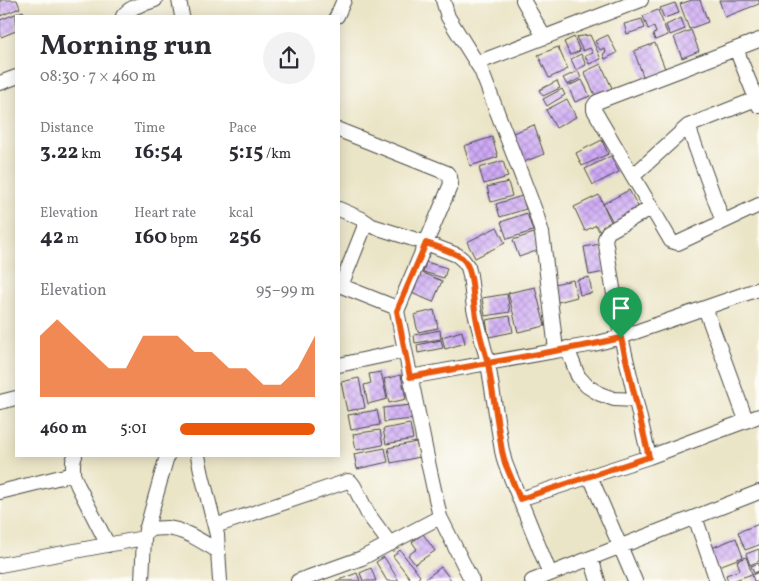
<!DOCTYPE html>
<html lang="en">
<head>
<meta charset="utf-8">
<style>
  body { margin:0; font-family:Vollkorn,serif; background:#f2f2f3; color:#2b2b33; height:100vh; display:flex; flex-direction:column; font-size:19px; white-space:nowrap }
  * { box-sizing:border-box; margin:0 }
  p { font-size:16px; color:#7c7c81 }
  .icon { flex:none; width:28px; height:28px; fill:none; stroke:currentColor; stroke-width:2; stroke-linecap:round; stroke-linejoin:round }
  .map { position:relative; flex:1; overflow:hidden }
  .drawer { position:absolute; left:15px; top:15px; width:325px; height:442px; display:flex; flex-direction:column; background:#fff; border-radius:0px; box-shadow:0 2px 12px #0003 }
  .drawer>* { flex:none }
  .pin { position:absolute; display:grid; place-items:center; width:42px; height:42px; color:#fff; margin:-51px -21px; border-radius:50% 50% 50% 0; rotate:-45deg; box-shadow:0 0 5px #0007 }
  .pin .icon { rotate:45deg }
  .round { display:grid; place-items:center; flex:none; width:52px; height:52px; border-radius:26px; background:#f2f2f3 }
  .overview { display:flex; align-items:center; justify-content:space-between; height:85px; padding:0 25px }
  h1 { font-size:28px; font-weight:700; line-height:38px }
  .metrics { display:grid; grid-template-columns:repeat(3,1fr); gap:8px; height:85px; padding:5px 25px }
  .metrics div { display:grid; align-content:center }
  .metrics b { font-size:21px; font-weight:700 }
  .metrics small { font-size:14px; font-weight:400 }
  .metrics p { font-size:14px }
  .chart { height:140px; padding:10px 25px }
  .chart p { display:flex; justify-content:space-between }
  .chart svg { width:100%; height:90px; margin-top:5px; fill:#ea580c; opacity:.7 }
  ul { padding:0 25px; list-style:none; font-size:16px }
  li { display:grid; grid-template-columns:80px 60px 1fr; align-items:center; height:38px }
  li i { height:12px; border-radius:6px; background:#ea580c }
  .map>svg:first-child { display:block }
  .building { fill:url(#building-cross-hatch) }
  .lines { fill:none; stroke-linecap:round; stroke-linejoin:round }
  .minor-casing { stroke:#484742; stroke-width:16 }
  .minor { stroke:#fff; stroke-width:14 }
  .route-casing { stroke:#fff; stroke-width:10 }
  .route { stroke:#ea580c; stroke-width:6 }
</style>
</head>
<body>
<div class="map">
<svg width="759" height="581" viewBox="0 0 759 581">
  <defs>
    <pattern id="building-cross-hatch" width="8" height="8" patternUnits="userSpaceOnUse" patternTransform="scale(1.25)"><rect width="8" height="8" fill="#cfabf6"/><path d="M0 0l8 8M0 8l8-8" fill="none" stroke="#a88bc7"/></pattern>
  </defs>
  <rect width="100%" height="100%" fill="#fdfcf7"/>
  <filter id="ink" filterUnits="userSpaceOnUse"><feTurbulence type="fractalNoise" baseFrequency=".02" numOctaves="2"/><feDisplacementMap in="SourceGraphic" scale="10" xChannelSelector="R" yChannelSelector="G"/><feConvolveMatrix kernelMatrix="1 2 1 2 8 2 1 2 1" color-interpolation-filters="sRGB"/></filter>
  <filter id="wash" filterUnits="userSpaceOnUse"><feTurbulence type="fractalNoise" baseFrequency=".0096" numOctaves="4" result="noise"/><feDisplacementMap in="SourceGraphic" scale="20" xChannelSelector="R" yChannelSelector="G"/><feGaussianBlur stdDeviation="1.12" result="paint"/><feColorMatrix in="noise" values="0 0 0 0 0 0 0 0 0 0 0 0 0 0 0 0 0 1.4 0 .05"/><feComposite in="paint" operator="in"/></filter>
  <g filter="url(#wash)">
    <rect width="100%" height="100%" fill="#ebe5c7"/>
    <g id="blocks">
      <path class="building" d="M0 0H17L20 8 0 16Z
        M692 0H700L708 22 689 29 680 4Z
        M719 0H759V4L725 17Z
        M675 3 679 13 664 18 660 8Z
        M658 10 668 35 655 40 653 34 656 33 654 27 648 29 643 16Z
        M23 11 26 16H16V31L1 37 0 33V20Z
        M681 18 685 29 670 35 666 25Z
        M642 19 645 28 627 34 624 24Z
        M691 30 699 51 682 58 674 37Z
        M590 35 601 59 589 64 585 56 593 53 590 48 583 51 576 37Z
        M608 35 617 53 605 59 603 54 606 52 604 48 600 50 595 41Z
        M574 37 580 51 570 55 564 42Z
        M655 43 666 71 644 79 634 51Z
        M558 47 568 69 549 78 538 55Z
        M581 54 586 65 576 70 571 59Z
        M601 64 612 88 595 95 584 72Z
        M578 71 581 78 567 85 563 78Z
        M582 80 590 96 575 102 568 86Z
        M557 81 560 88 543 96 539 90Z
        M562 89 565 95 547 106 543 99Z
        M567 99 576 117 556 128 546 110Z
        M534 125 544 154 524 162 513 133Z
        M492 137 498 157 470 166 464 146Z
        M602 140 608 154 582 166 576 153Z
        M611 156 619 172 593 185 585 169Z
        M503 161 508 177 484 184 479 168Z
        M508 182 512 196 491 202 487 187Z
        M629 190 640 210 614 224 603 204Z
        M599 195 612 224 599 231 596 225 585 231 574 207Z
        M522 196 526 209 500 217 496 204Z
        M527 213 533 231 507 239 501 222Z
        M497 227 505 243 475 258 467 242Z
        M534 233 539 250 519 257 513 240Z
        M600 244 605 272 589 275 584 247Z
        M426 262 447 268 444 278 423 272Z
        M418 271 442 281 433 302 409 292Z
        M589 277 592 293 580 295 577 280Z
        M573 280 577 297 558 302 554 284Z
        M535 287 545 326 518 332 508 293Z
        M507 294 510 312 485 316 482 298Z
        M434 310 438 328 418 332 414 315Z
        M510 316 513 332 489 337 486 320Z
        M440 330 441 339 415 343 414 335Z
        M462 331 465 343 445 349 442 337Z
        M441 340 443 348 418 353 417 345Z
        M381 372 387 399 368 404 364 385 371 383 369 374Z
        M401 375 406 399 389 403 384 379Z
        M359 378 365 408 347 411 341 382Z
        M411 405 413 419 384 422 383 408Z
        M377 410 380 425 351 430 348 415Z
        M410 424 413 439 386 444 383 429Z
        M380 430 383 445 356 450 353 434Z
        M416 442 420 457 391 463 388 448Z
        M385 448 388 462 357 469 354 454Z
        M759 524V545L745 550 738 532Z
        M423 534 435 551 415 564 408 555 417 549 412 542Z
        M736 538 743 557 716 567 709 549Z
        M759 549V561L750 565 746 554Z
        M400 550 420 576 416 581H412L393 556Z
        M384 557 399 581H387L376 562Z
        M746 557 752 574 732 581H728L726 575 740 570 737 561Z
        M759 563V571L754 573 751 566Z
        M441 567 452 581H424V580Z
        M371 568 376 581H363L360 573Z
        M759 572V581H754L752 575Z
        M357 573 360 581H336Z"/>
    </g>
  </g>
  <g filter="url(#ink)">
    <use href="#blocks" fill-opacity="0" stroke="#484742" stroke-width="1"/>
    <g class="lines">
      <g class="minor-casing">
        <path id="minor" d="M179 0 182 16
          M443 0 448 17 481 70 536 213 542 233 544 248 556 350
          M523 0 544 37
          M123 16C130 6 144 4 155 0
          M337 16 344 0
          M759 40 602 100 597 102 594 106V110L671 241 678 243 759 205
          M736 49 759 106
          M477 63 641 0
          M0 83 16 77
          M688 126 723 222
          M339 130 447 173 450 177 451 184 397 311 428 462 440 517 472 581
          M633 176 688 126 756 99
          M339 209 362 219 364 223V228L341 286
          M362 219 372 226 426 243 457 255 463 260 468 267 470 275 474 309 488 363 502 451 505 463 550 574
          M339 285 397 308
          M705 308 746 420
          M567 348 578 376 587 386 600 394 614 399 636 400
          M339 365 404 351
          M410 377 594 344 621 337 759 289
          M0 402 16 398
          M75 456 73 461V474L78 486 108 545
          M198 456 202 475 217 535 220 581
          M649 457 621 337 605 239 608 232 651 208
          M590 476 635 581
          M0 492 73 474
          M520 499 649 457 759 416
          M695 517 717 581
          M215 526 348 481 351 482 354 486 368 514 390 544
          M146 529C153 529 160 528 167 528 186 530 202 542 218 551
          M144 538 167 456
          M591 558 598 581
          M0 565 144 538 142 581
          M298 581 362 558 440 517
          M532 581 759 492"/>
      </g>
      <use href="#minor" class="minor"/>
    </g>
  </g>
  <g class="lines" filter="url(#ink)">
    <g class="route-casing">
      <path id="route" d="M621 338 594 344 488 363C483 345 477 328 475 310 472 295 474 269 462 258 452 251 437 247 426 243L397 311 410 377 488 363 502 451 505 463 520 499 649 457 621 338"/>
    </g>
    <use href="#route" class="route"/>
  </g>
</svg>
<div class="pin" style="left:621px;top:338px;background:#1e9e55"><svg class="icon" aria-label="arrive" viewBox="0 0 24 24"><path d="M6 21V4h12l-3 4 3 4H6"/></svg></div>
<section class="drawer">
<div class="overview"><div><h1>Morning run</h1><p>08:30 · 7 × 460 m</p></div><a class="round"><svg class="icon" aria-label="share" viewBox="0 0 24 24"><path d="M12 15V3M7 8l5-5 5 5M5 13v7h14v-7"/></svg></a></div>
<div class="metrics">
<div><p>Distance</p><b>3.22<small> km</small></b></div>
<div><p>Time</p><b>16:54</b></div>
<div><p>Pace</p><b>5:15<small> /km</small></b></div>
</div>
<div class="metrics">
<div><p>Elevation</p><b>42<small> m</small></b></div>
<div><p>Heart rate</p><b>160<small> bpm</small></b></div>
<div><p>kcal</p><b>256</b></div>
</div>
<div class="chart"><p><span>Elevation</span>95–99 m</p>
<svg viewBox="0 0 160 44" preserveAspectRatio="none"><path d="M0 44V14L10 6L20 14L30 22L40 30L50 30L60 14L70 14L80 14L90 22L100 22L110 30L120 30L130 38L140 38L150 30L160 14V44z"/></svg>
</div>
<ul>
<li><b>460 m</b>5:01<i style="width:100%"></i></li>
</ul>
</section>
</div>
</body>
</html>
